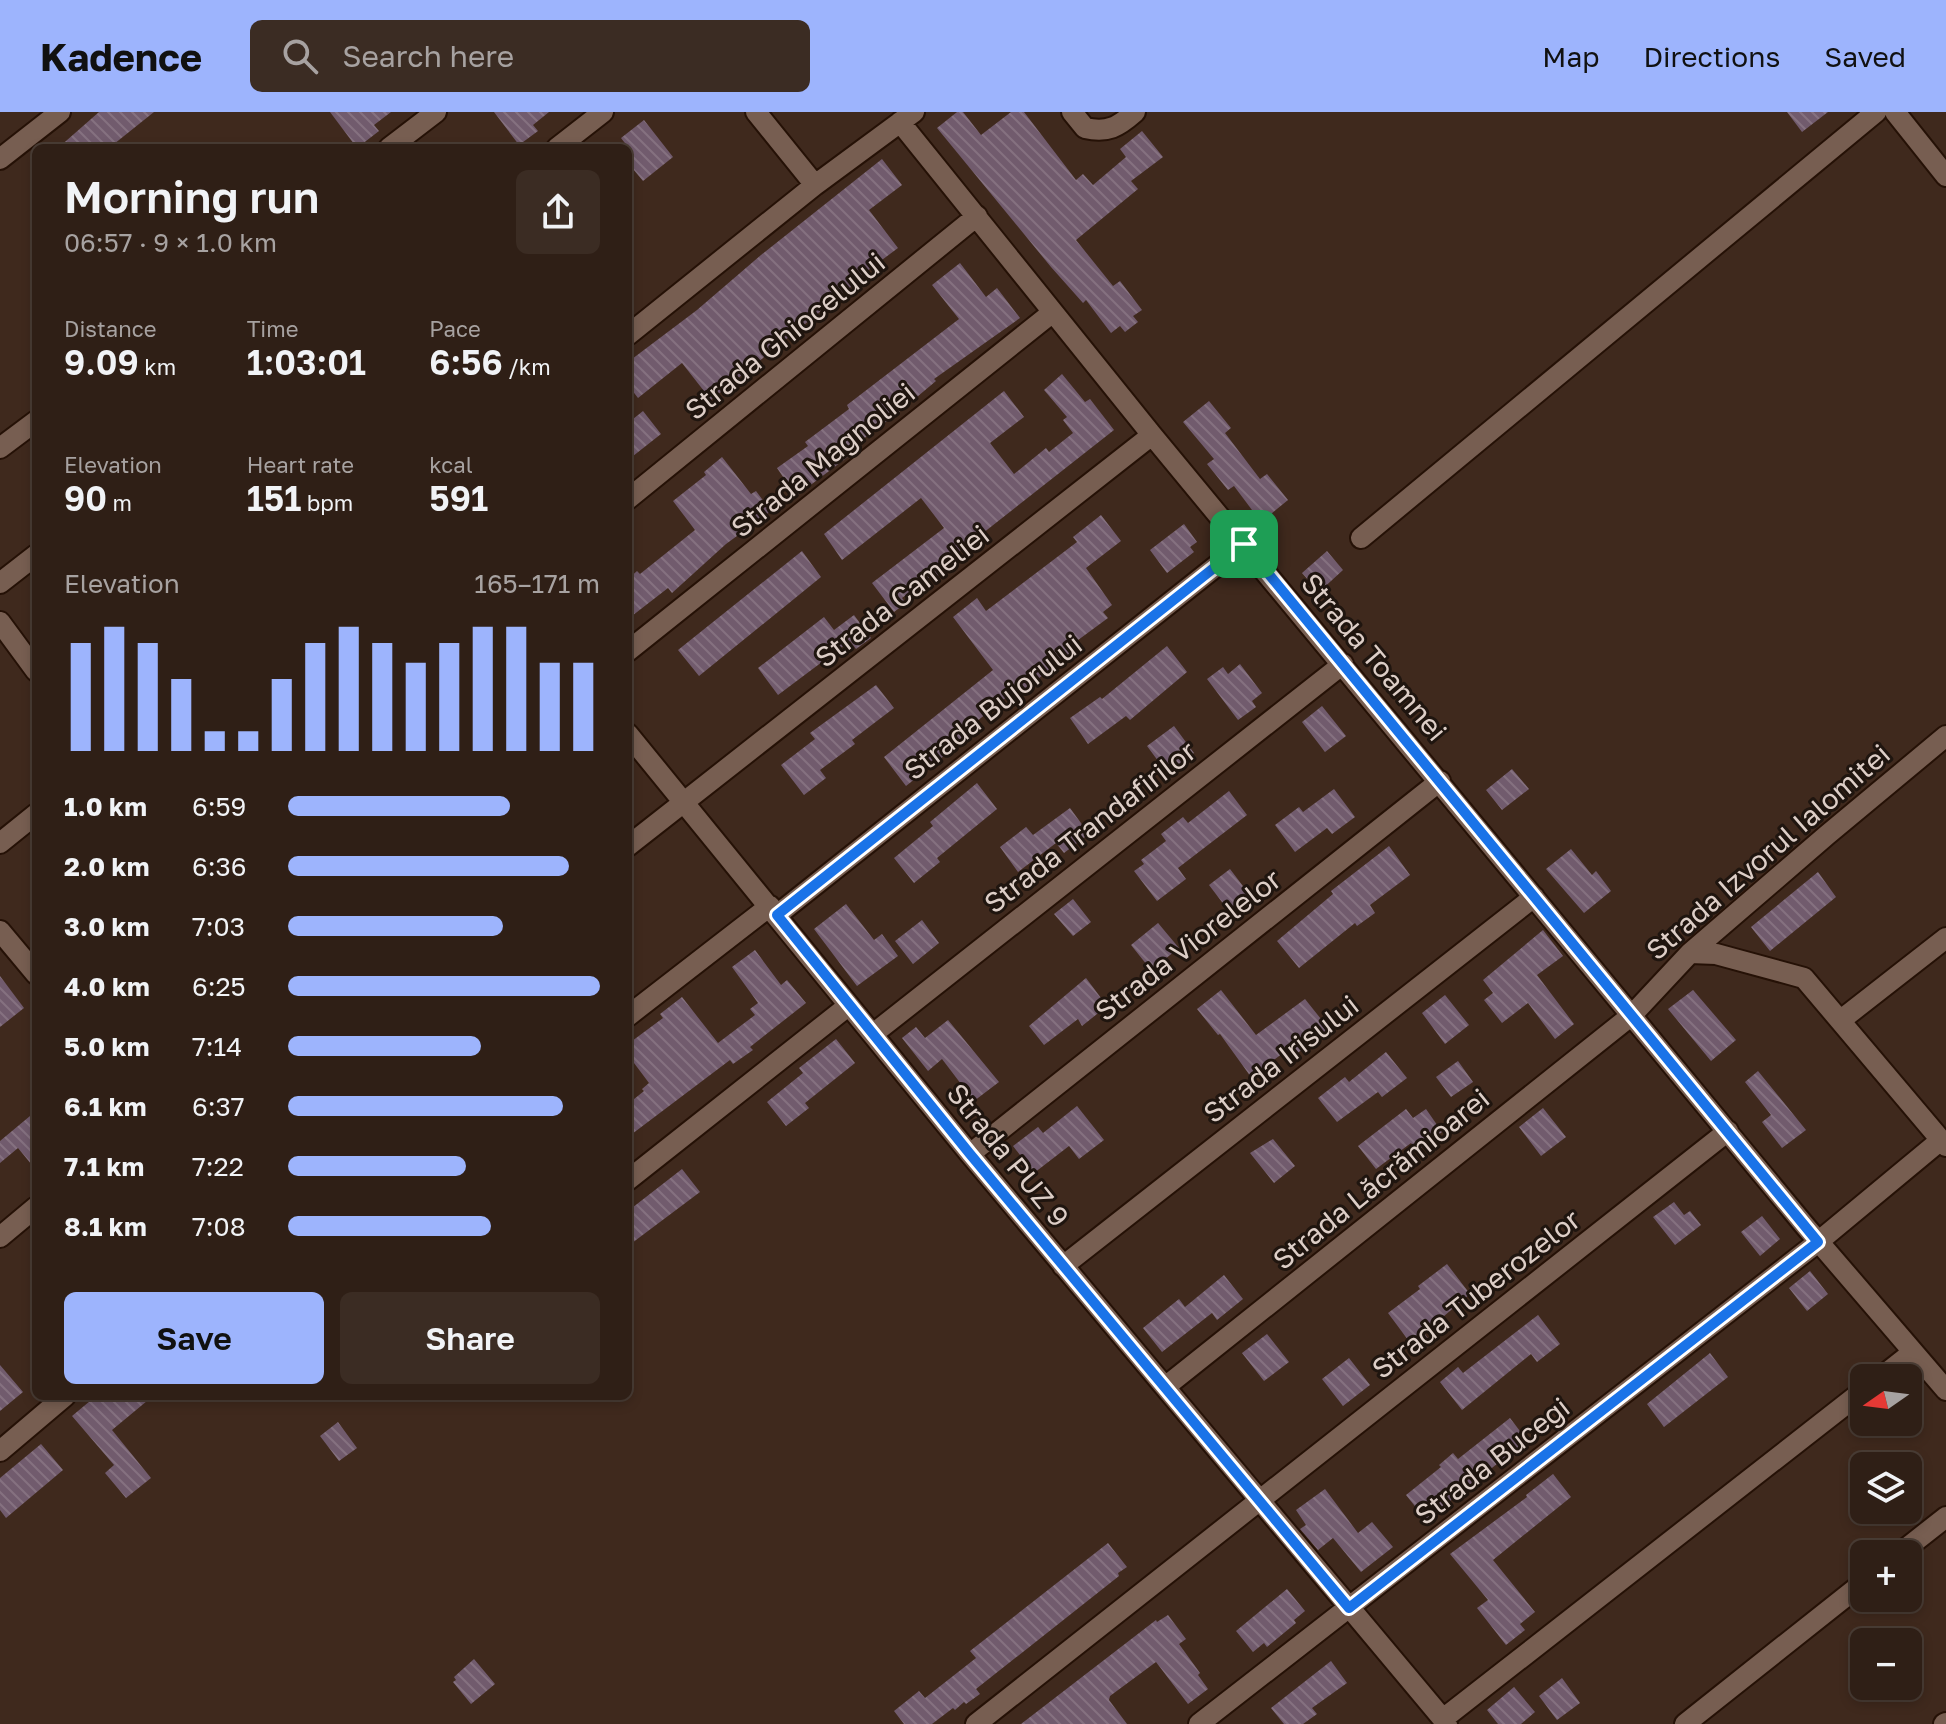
<!DOCTYPE html>
<html lang="en">
<head>
<meta charset="utf-8">
<style>
  body { margin:0; font-family:"Golos Text",sans-serif; background:#3b2c23; color:#f1f3f6; height:100vh; display:flex; flex-direction:column; font-size:30px; white-space:nowrap }
  * { box-sizing:border-box; margin:0 }
  p { font-size:26px; color:#a7a2a1 }
  .icon { flex:none; width:44px; height:44px; fill:none; stroke:currentColor; stroke-width:2; stroke-linecap:round; stroke-linejoin:round }
  .map { position:relative; flex:1; overflow:hidden }
  .details { position:absolute; left:32px; top:32px; width:600px; height:1256px; display:flex; flex-direction:column; background:#2f1f16; border-radius:12px; box-shadow:0 4px 12px #0003,0 0 0 2px #4a3d35 }
  .details>* { flex:none }
  .needle { width:52px; rotate:256deg }
  .buttons { position:absolute; left:1850px; top:1252px; display:grid; gap:16px }
  .buttons a { display:grid; place-items:center; width:72px; height:72px; border-radius:12px; background:#2f1f16; box-shadow:0 4px 12px #0003,0 0 0 2px #4a3d35; font-size:40px }
  .pin { position:absolute; display:grid; place-items:center; width:68px; height:68px; color:#fff; margin:-34px; border-radius:16px; box-shadow:0 4px 12px #0006 }
  .round { display:grid; place-items:center; flex:none; width:84px; height:84px; border-radius:12px; background:#3b2c23 }
  .overview { display:flex; align-items:center; justify-content:space-between; height:136px; padding:0 32px }
  h1 { font-size:44px; font-weight:600; line-height:60px }
  .stats { display:grid; grid-template-columns:repeat(3,1fr); gap:12px; height:136px; padding:8px 32px }
  .stats div { display:grid; align-content:center }
  .stats b { font-size:34px; font-weight:600 }
  .stats small { font-size:22px; font-weight:400 }
  .stats p { font-size:22px }
  .chart { height:224px; padding:16px 32px }
  .chart p { display:flex; justify-content:space-between }
  .chart svg { width:100%; height:144px; margin-top:8px; stroke:#9db4fd; stroke-width:6 }
  .button { display:flex; gap:16px; margin-top:auto; padding:16px 32px }
  .button a { flex:1; height:92px; border-radius:12px; background:#9db4fd; color:#111; font-size:32px; font-weight:600; line-height:92px; text-align:center }
  .button a+a { background:#3b2c23; color:#f1f3f6 }
  ul { padding:0 32px; list-style:none; font-size:26px }
  li { display:grid; grid-template-columns:128px 96px 1fr; align-items:center; height:60px }
  li i { height:20px; border-radius:10px; background:#9db4fd }
  header { display:flex; align-items:center; gap:48px; box-sizing:border-box; height:112px; padding:0 40px; background:#9db4fd; color:#111 }
  header strong { font-size:38px }
  nav { display:flex; gap:44px; margin-inline-start:auto; font-size:28px }
  .search { width:560px; height:72px; background:#3b2c23; display:flex; align-items:center; gap:20px; box-sizing:border-box; padding:0 28px; border-radius:12px; color:#a7a2a1; font-size:30px }
  .map>svg:first-child { display:block }
  .building { fill:url(#building-back-hatch) }
  .lines { fill:none; stroke-linecap:round; stroke-linejoin:round }
  .minor-casing { stroke:#251106; stroke-width:24 }
  .minor { stroke:#775e51; stroke-width:20 }
  .route-casing { stroke:#fff; stroke-width:16 }
  .route { stroke:#1a73e8; stroke-width:10 }
  .labels { text-anchor:middle; stroke-width:6; stroke-linejoin:round; paint-order:stroke }
  .street-label { font-size:28px; fill:#ddcec7; stroke:#1f150f }
</style>
</head>
<body>
<header>
<strong>Kadence</strong>
<div class="search"><svg class="icon" aria-label="search" viewBox="0 0 24 24"><circle cx="10" cy="10" r="6"/><path d="M15 15l6 6"/></svg>Search here</div>
<nav><a>Map</a><a>Directions</a><a>Saved</a></nav>
</header>
<div class="map">
<svg width="1946" height="1612" viewBox="0 0 1946 1612">
  <defs>
    <pattern id="building-back-hatch" width="6" height="6" patternUnits="userSpaceOnUse" patternTransform="scale(2)"><rect width="6" height="6" fill="#715b6d"/><path d="M-1 5l2 2M0 0l6 6M5-1l2 2" fill="none" stroke="#857180"/></pattern>
  </defs>
  <rect width="100%" height="100%" fill="#3f291d"/>
  <path class="building" d="M99 0H154L109 36H58Z
    M330 0H391L374 13 379 19 357 36Z
    M494 0H549L533 13 538 19 519 33Z
    M957 0H963L981 23 1011 0H1024L1076 68 1083 62 1093 73 1126 45 1120 37 1142 19 1163 45 1131 69 1138 77 1076 128 1113 174 1120 169 1142 198 1133 204 1138 210 1125 220 1120 214 1111 221 1086 188 1083 191 1051 155 937 16Z
    M1787 0H1828L1802 20Z
    M644 8 673 45 643 69 628 51 634 43 621 26Z
    M882 47 902 73 869 98 898 136 855 168 857 170 711 288 682 251 638 286 628 273V250L697 198 761 143Z
    M960 151 986 185 997 176 1020 206 934 267 936 269 899 300 850 337 853 341 796 384 777 356 808 334 805 330 849 297 847 293 959 207 932 173Z
    M1062 262 1085 290 1090 287 1114 318 950 447 954 452 932 468 930 465 902 486 906 491 894 500 872 471 944 416 921 386 842 448 824 422 1004 279 1024 305 990 331 1014 362 1046 336 1049 340 1073 321 1063 308 1067 305 1044 278Z
    M1209 289 1231 316 1225 321 1260 367 1267 362 1288 388 1261 410 1234 374 1228 378 1207 352 1214 347 1183 310Z
    M643 299 661 322 628 348V311Z
    M722 345 751 382 756 379 771 399 726 432 672 481 668 476 628 507V467L637 459 640 462 695 418 673 389 706 363 704 360Z
    M1101 403 1121 429 1086 456 1112 493 1103 500 1108 506 1074 531 1077 536 1047 560 1017 583 1014 579 965 619 969 624 906 674 884 645 993 558 953 505 977 486 986 499 1077 430 1073 425Z
    M1184 412 1197 430 1190 435 1194 440 1167 461 1150 438Z
    M802 439 821 465 699 564 678 538Z
    M1327 439 1343 458 1319 480 1302 461Z
    M854 503 871 526 856 537 850 529 778 583 758 556 824 505 834 518Z
    M1167 534 1187 560 1130 608 1126 604 1088 632 1070 606 1100 585 1102 587Z
    M1240 552 1262 581 1252 589 1256 595 1238 608 1207 567 1223 555 1228 562Z
    M876 573 894 596 852 628 855 632 820 658 826 666 804 683 781 653 815 627 810 621Z
    M1322 594 1346 624 1325 640 1302 610Z
    M1174 614 1194 641 1167 661 1147 634Z
    M1512 657 1529 677 1502 698 1486 678Z
    M977 671 997 697 937 746 940 750 914 771 894 746 933 714 930 710Z
    M1334 677 1355 705 1332 722 1327 716 1295 740 1275 713 1299 695 1303 700Z
    M1229 679 1247 703 1178 756 1186 767 1157 789 1134 759 1144 752 1141 748 1166 729 1161 722 1183 705 1188 711Z
    M1070 696 1089 722 1064 741 1056 731 1018 760 1000 735 1026 715 1033 723Z
    M1389 734 1410 763 1370 793 1375 801 1357 814 1355 811 1299 856 1277 829 1333 782 1331 779Z
    M1571 737 1592 763 1596 759 1611 779 1584 801 1546 757Z
    M1230 757 1249 782 1228 798 1209 773Z
    M1818 760 1836 785 1770 839 1751 815Z
    M1073 787 1091 810 1073 824 1054 802Z
    M846 792 874 828 882 822 898 844 857 874 814 817Z
    M922 808 939 831 913 852 895 829Z
    M1158 811 1179 836 1151 858 1131 833Z
    M1543 818 1563 844 1537 863 1574 912 1555 927 1528 891 1502 911 1484 888 1493 881 1483 868Z
    M755 838 781 873 787 868 806 891 750 935 753 938 733 952 730 948 628 1025V992L644 979 642 977 649 971 628 943V932L663 906 660 902 682 885 718 931 755 903 750 897 758 891 732 855Z
    M0 864 24 896 0 915Z
    M1086 866 1107 894 1082 914 1078 907 1044 933 1029 914Z
    M1221 878 1256 923 1305 887 1329 917 1295 943 1290 936 1251 965 1220 922 1218 923 1197 897Z
    M1693 878 1736 928 1711 949 1668 897Z
    M1445 883 1469 913 1445 932 1422 901Z
    M948 908 999 970 974 989 942 947 928 959 902 926 916 915 925 926Z
    M836 927 855 951 805 991 809 996 786 1014 767 990 803 961 799 956Z
    M1386 940 1407 966 1382 985 1378 980 1337 1010 1318 986 1345 965 1349 970Z
    M1458 949 1473 970 1451 985 1436 965Z
    M1758 959 1806 1018 1782 1036 1762 1010 1771 1003 1745 970Z
    M1077 994 1104 1028 1079 1047 1069 1034 1034 1061 1013 1034 1038 1015 1043 1021Z
    M1543 996 1566 1025 1541 1044 1519 1015Z
    M1406 997 1413 1006 1426 997 1442 1020 1417 1039 1411 1031 1376 1057 1358 1034Z
    M36 999V1058L18 1036 0 1051V1029Z
    M1273 1027 1295 1054 1274 1071 1250 1041Z
    M682 1057 700 1080 628 1134V1099Z
    M1674 1090 1684 1103 1690 1099 1701 1113 1675 1133 1653 1105Z
    M1762 1104 1780 1127 1760 1144 1741 1120Z
    M1447 1152 1470 1182 1424 1221 1430 1229 1417 1240 1388 1201 1420 1177 1418 1174Z
    M1810 1159 1828 1182 1807 1199 1789 1176Z
    M1224 1163 1243 1187 1217 1208 1212 1201 1162 1240 1143 1216 1179 1187 1185 1195Z
    M1538 1203 1560 1232 1537 1250 1531 1242 1462 1298 1440 1270 1458 1255 1463 1261Z
    M1267 1222 1289 1250 1264 1269 1242 1241Z
    M1710 1241 1728 1265 1664 1315 1647 1292Z
    M1349 1246 1370 1273 1343 1294 1322 1267Z
    M0 1253 23 1280 0 1299Z
    M96 1284H153L112 1318 151 1366 126 1386 105 1361 114 1353 72 1304Z
    M1510 1306 1526 1327 1519 1333 1522 1338 1504 1351 1502 1348 1426 1408 1406 1383 1441 1355 1439 1353 1453 1341 1458 1347Z
    M338 1310 357 1336 339 1349 320 1324Z
    M41 1332 63 1358 6 1406 0 1398V1366Z
    M1553 1362 1571 1385 1493 1448 1535 1500 1520 1512 1525 1518 1506 1533 1477 1496 1488 1488 1450 1442 1527 1385 1526 1383Z
    M1325 1377 1358 1421 1372 1410 1393 1435 1361 1460 1333 1426 1318 1438 1300 1417 1306 1413 1296 1398Z
    M1108 1431 1127 1455 1118 1461 1119 1464 976 1577 980 1582 966 1592 964 1590 955 1598 953 1596 932 1612H904L894 1599 919 1579 925 1586 976 1546 970 1539Z
    M1287 1477 1305 1499 1294 1508 1296 1511 1267 1535 1264 1531 1253 1540 1236 1519Z
    M1168 1503 1186 1527 1179 1532 1200 1561 1198 1563 1208 1577 1188 1592 1156 1550 1110 1584 1109 1588 1127 1612H1021L1156 1508 1157 1510Z
    M474 1547 495 1572 471 1592 453 1570 456 1568 454 1565Z
    M1331 1549 1347 1571 1312 1596 1317 1602 1303 1612H1284L1271 1596Z
    M1562 1566 1580 1591 1557 1608 1539 1584Z
    M1514 1575 1535 1600 1521 1612H1498L1487 1598Z"/>
  <g class="lines">
    <g class="minor-casing">
      <path id="minor" d="M756 0 815 73
        M1072 0 1085 16C1108 21 1118 15 1135 0
        M1895 0 1946 64
        M900 10 1152 323 1806 1115 1946 1278
        M389 36 436 0
        M557 36 603 0
        M0 47 60 0
        M628 223 815 73 914 0
        M0 336 36 309
        M628 387 977 104
        M1361 426 1876 0
        M0 471 36 443
        M0 510 36 559
        M628 539 1053 200
        M628 622 970 1042 1447 1612
        M0 731 36 702
        M628 734 1152 323
        M777 803 1244 432
        M0 819 36 862
        M1690 841 1716 842 1804 866 1946 1034
        M628 904 770 794
        M1841 908 1946 826
        M873 922 1343 552
        M970 1042 1440 669
        M628 1068 848 894
        M0 1125 36 1095
        M1063 1154 1534 785
        M1880 1266 1913 1240
        M1165 1275 1632 903 1690 841 1827 723 1946 624
        M0 1339 65 1284
        M1899 1442 1946 1405
        M1443 1607 1864 1278
        M976 1612 1728 1019
        M1199 1612 1818 1130 1941 1028
        M1685 1612 1864 1470
        M1944 1612 1946 1611"/>
    </g>
    <use href="#minor" class="minor"/>
  </g>
  <g class="lines">
    <g class="route-casing">
      <path id="route" d="M1244 432 1818 1130 1349 1496 970 1042 777 803Z"/>
    </g>
    <use href="#route" class="route"/>
  </g>
  <g class="labels">
    <g class="street-label">
      <text transform="translate(785 224) rotate(-39)" y="10">Strada Ghiocelului</text>
      <text transform="translate(823 348) rotate(-39)" y="10">Strada Magnoliei</text>
      <text transform="translate(902 484) rotate(-38)" y="10">Strada Cameliei</text>
      <text transform="translate(1374 545) rotate(50)" y="10">Strada Toamnei</text>
      <text transform="translate(993 595) rotate(-38)" y="10">Strada Bujorului</text>
      <text transform="translate(1090 715) rotate(-38)" y="10">Strada Trandafirilor</text>
      <text transform="translate(1768 740) rotate(-41)" y="10">Strada Izvorul Ialomitei</text>
      <text transform="translate(1188 833) rotate(-38)" y="10">Strada Viorelelor</text>
      <text transform="translate(1281 947) rotate(-38)" y="10">Strada Irisului</text>
      <text transform="translate(1008 1043) rotate(51)" y="10">Strada PUZ 9</text>
      <text transform="translate(1381 1067) rotate(-39)" y="10">Strada Lăcrămioarei</text>
      <text transform="translate(1476 1182) rotate(-38)" y="10">Strada Tuberozelor</text>
      <text transform="translate(1492 1349) rotate(-38)" y="10">Strada Bucegi</text>
    </g>
  </g>
</svg>
<div class="buttons">
<a><svg class="needle" viewBox="-14 -14 28 28"><path d="M0-13l5 13h-10z" fill="#e53935"/><path d="M0 13l5-13h-10z" fill="#a7a2a1"/></svg></a>
<a><svg class="icon" aria-label="layers" viewBox="0 0 24 24"><path d="M12 4l9 5-9 5-9-5zM3 14l9 5 9-5"/></svg></a>
<a>+</a>
<a>−</a>
</div>
<div class="pin" style="left:1244px;top:432px;background:#1e9e55"><svg class="icon" aria-label="arrive" viewBox="0 0 24 24"><path d="M6 21V4h12l-3 4 3 4H6"/></svg></div>
<section class="details">
<div class="overview"><div><h1>Morning run</h1><p>06:57 · 9 × 1.0 km</p></div><a class="round"><svg class="icon" aria-label="share" viewBox="0 0 24 24"><path d="M12 15V3M7 8l5-5 5 5M5 13v7h14v-7"/></svg></a></div>
<div class="stats">
<div><p>Distance</p><b>9.09<small> km</small></b></div>
<div><p>Time</p><b>1:03:01</b></div>
<div><p>Pace</p><b>6:56<small> /km</small></b></div>
</div>
<div class="stats">
<div><p>Elevation</p><b>90<small> m</small></b></div>
<div><p>Heart rate</p><b>151<small> bpm</small></b></div>
<div><p>kcal</p><b>591</b></div>
</div>
<div class="chart"><p><span>Elevation</span>165–171 m</p>
<svg viewBox="0 0 160 44" preserveAspectRatio="none"><path d="M5 44V11M15 44V6M25 44V11M35 44V22M45 44V38M55 44V38M65 44V22M75 44V11M85 44V6M95 44V11M105 44V17M115 44V11M125 44V6M135 44V6M145 44V17M155 44V17"/></svg>
</div>
<ul>
<li><b>1.0 km</b>6:59<i style="width:71%"></i></li>
<li><b>2.0 km</b>6:36<i style="width:90%"></i></li>
<li><b>3.0 km</b>7:03<i style="width:69%"></i></li>
<li><b>4.0 km</b>6:25<i style="width:100%"></i></li>
<li><b>5.0 km</b>7:14<i style="width:62%"></i></li>
<li><b>6.1 km</b>6:37<i style="width:88%"></i></li>
<li><b>7.1 km</b>7:22<i style="width:57%"></i></li>
<li><b>8.1 km</b>7:08<i style="width:65%"></i></li>
</ul>
<div class="button"><a>Save</a><a>Share</a></div>
</section>
</div>
</body>
</html>
